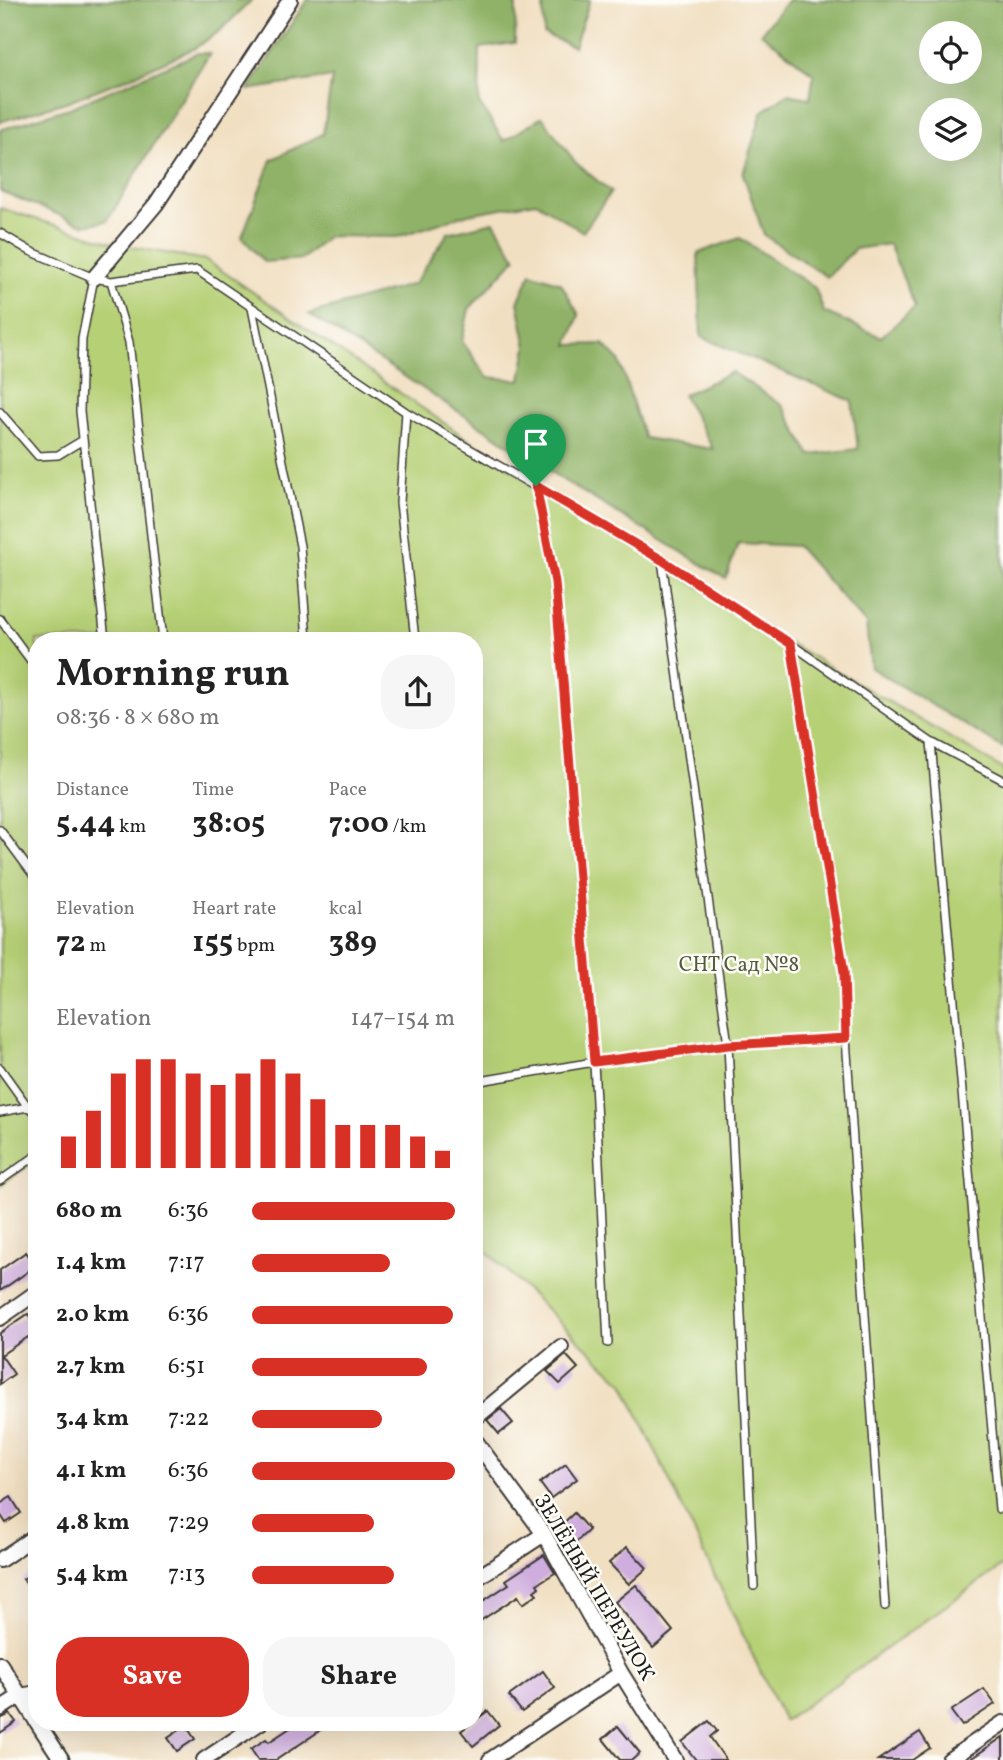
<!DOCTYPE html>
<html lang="en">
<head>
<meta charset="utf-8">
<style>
  body { margin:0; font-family:Vollkorn,serif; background:#f6f6f6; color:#222; height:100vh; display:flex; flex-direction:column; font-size:26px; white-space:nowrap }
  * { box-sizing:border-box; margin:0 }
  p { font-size:23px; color:#767676 }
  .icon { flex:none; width:38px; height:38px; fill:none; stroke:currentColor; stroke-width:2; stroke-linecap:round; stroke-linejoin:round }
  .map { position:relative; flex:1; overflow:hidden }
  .details { position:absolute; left:28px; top:632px; width:455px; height:1099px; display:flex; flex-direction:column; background:#fff; border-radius:28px; box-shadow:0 7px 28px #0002 }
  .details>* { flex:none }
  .buttons { position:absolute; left:919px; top:21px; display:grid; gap:14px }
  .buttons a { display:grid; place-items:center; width:63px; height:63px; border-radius:50%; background:#fff; box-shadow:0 7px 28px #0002; font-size:35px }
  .pin { position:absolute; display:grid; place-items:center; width:60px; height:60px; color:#fff; margin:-72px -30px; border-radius:50% 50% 50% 0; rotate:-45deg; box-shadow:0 0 7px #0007 }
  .pin .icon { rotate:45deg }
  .round { display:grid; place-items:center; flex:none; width:74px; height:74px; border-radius:28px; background:#f6f6f6 }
  .head { display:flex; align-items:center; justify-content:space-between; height:119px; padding:0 28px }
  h1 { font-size:38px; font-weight:700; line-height:52px }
  .metrics { display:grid; grid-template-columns:repeat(3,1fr); gap:10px; height:119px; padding:7px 28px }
  .metrics div { display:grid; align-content:center }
  .metrics b { font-size:30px; font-weight:700 }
  .metrics small { font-size:19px; font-weight:400 }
  .metrics p { font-size:19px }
  .chart { height:196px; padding:14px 28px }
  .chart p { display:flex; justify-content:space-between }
  .chart svg { width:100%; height:126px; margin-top:7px; stroke:#d93025; stroke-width:6 }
  .primary-button { display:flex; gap:14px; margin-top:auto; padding:14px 28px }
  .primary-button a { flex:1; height:80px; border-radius:28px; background:#d93025; color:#fff; font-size:28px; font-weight:700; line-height:80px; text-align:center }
  .primary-button a+a { background:#f6f6f6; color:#222 }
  ul { padding:0 28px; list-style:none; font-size:23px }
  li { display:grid; grid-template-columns:112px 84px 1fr; align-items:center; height:52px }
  li i { height:18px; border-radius:9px; background:#d93025 }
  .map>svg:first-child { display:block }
  .green { fill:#b6d076; stroke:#697649; stroke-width:2 }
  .forest { fill:#90b267; stroke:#566742; stroke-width:2; fill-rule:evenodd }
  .building { fill:#cfadde }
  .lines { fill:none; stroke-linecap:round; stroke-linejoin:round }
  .lane-casing { stroke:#3c3935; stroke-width:10 }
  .street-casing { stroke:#3c3935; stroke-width:18 }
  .lane { stroke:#fff; stroke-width:7 }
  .street { stroke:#fff; stroke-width:14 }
  .route-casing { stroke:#fff; stroke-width:14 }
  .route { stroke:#d93025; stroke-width:9 }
  .labels { text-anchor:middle; stroke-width:5; stroke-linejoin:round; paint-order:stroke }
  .park-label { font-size:21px; fill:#525b3c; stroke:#fdfcf7 }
  .street-label { font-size:21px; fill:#1c1c1c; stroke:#fdfcf7 }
</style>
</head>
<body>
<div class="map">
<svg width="1003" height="1760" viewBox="0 0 1003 1760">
  <rect width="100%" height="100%" fill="#fdfcf7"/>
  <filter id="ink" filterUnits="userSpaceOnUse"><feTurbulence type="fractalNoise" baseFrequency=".0143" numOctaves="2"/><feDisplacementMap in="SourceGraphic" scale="14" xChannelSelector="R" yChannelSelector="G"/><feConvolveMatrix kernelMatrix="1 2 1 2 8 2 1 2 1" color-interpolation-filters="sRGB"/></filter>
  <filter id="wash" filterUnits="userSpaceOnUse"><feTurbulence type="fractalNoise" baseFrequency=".00686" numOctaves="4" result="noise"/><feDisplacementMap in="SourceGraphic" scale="28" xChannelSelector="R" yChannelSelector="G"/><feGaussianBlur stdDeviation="1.57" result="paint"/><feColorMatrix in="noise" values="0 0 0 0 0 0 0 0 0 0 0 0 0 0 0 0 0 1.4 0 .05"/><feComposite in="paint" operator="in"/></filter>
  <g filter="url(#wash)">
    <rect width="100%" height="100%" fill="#f1dfc1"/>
    <path class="green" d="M0 208 120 245 206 260 536 486 791 644 1003 769V1565L784 1721 623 1383 474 1239V640H37V1160L0 1185Z"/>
    <path class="forest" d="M0 0H252L220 31 195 48 130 77 69 101 0 122Z
      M307 0H516L515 43 480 48 479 103 504 141 542 117 576 163 611 192 583 232 536 202 468 214 397 237 328 236 302 259 264 262 242 237 271 160 323 134 332 77 248 90Z
      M543 0H590L574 47 544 34Z
      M788 0H1003V748L871 668 866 624 797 546 738 543 726 579 566 482 309 314 414 284 448 233 494 222 516 258 469 309 462 341 487 377 521 380 527 347 518 302 531 273 561 283 579 315 568 345 603 344 619 360 644 438 713 449 683 395 732 372 783 406 810 455 858 449 852 401 701 337 698 253 740 238 815 288 824 312 881 337 915 307 889 244 855 249 827 277 764 235 743 174 762 112 787 94 810 98 814 74 761 33ZM931 33H970V72H931ZM931 110H970V149H931Z
      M198 53H210L107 221 84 225 0 191V130L72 107Z"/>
    <g id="blocks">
      <path class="building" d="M26 1252 36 1266 0 1291V1270Z
        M28 1314 37 1327V1349L28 1337 1 1355 14 1374 0 1384V1333Z
        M566 1355 578 1368 560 1384 547 1371Z
        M501 1409 513 1423 499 1434 487 1420Z
        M566 1464 577 1479 551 1498 540 1483Z
        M11 1497 21 1513 6 1523 0 1514V1504Z
        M574 1513 589 1530 575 1543 559 1527Z
        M627 1547 647 1568 629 1584 609 1563Z
        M544 1555 555 1573 537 1584 539 1587 534 1591 537 1594 523 1604 518 1596 474 1625V1607L509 1584 506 1580Z
        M37 1570V1600L23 1579Z
        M636 1585 673 1631 653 1648 615 1602Z
        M543 1671 555 1688 522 1712 509 1696Z
        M984 1689 995 1704 962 1726 951 1711Z
        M488 1711 499 1725 473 1746 461 1731Z
        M10 1714 16 1722 0 1733V1719Z
        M709 1721 717 1731 710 1737 726 1760H696L682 1742Z
        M299 1722H333L276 1760H258L251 1749 266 1739 269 1742Z
        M186 1726 195 1739 177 1751 168 1738Z
        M618 1726 640 1753 632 1760H620L603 1739Z
        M920 1732 930 1748 912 1760H878Z
        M1003 1737V1760H969Z"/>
    </g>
  </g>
  <g filter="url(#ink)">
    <use href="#blocks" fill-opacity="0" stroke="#3c3935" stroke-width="2"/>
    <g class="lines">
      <g class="lane-casing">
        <path id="lane" d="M0 233 30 251 94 278 111 281 197 270 406 412 662 560 791 644 931 742 1003 780
          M94 278 82 339 80 411 105 640
          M111 281 129 342 163 640
          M252 308 300 546 307 640
          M0 412 38 456 58 455 83 440
          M406 412 400 502 415 640
          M536 486 555 582 594 1062 608 1343
          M662 560 728 1045 754 1586
          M0 619 37 669
          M931 742 999 1509
          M0 830 37 880
          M846 1038 885 1606
          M0 1068 28 1107
          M474 1082 594 1062 728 1045 846 1038 844 972 791 644
          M0 1112 28 1107 37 1113
          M0 1181 37 1155"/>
      </g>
      <g class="street-casing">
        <path id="street" d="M94 278 156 204 290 0
          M0 1318 37 1292
          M474 1419 561 1347
          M474 1439 544 1534 621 1673 675 1760
          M0 1560 37 1535
          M474 1580 544 1534
          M0 1664 37 1722
          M0 1709 20 1696 37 1693
          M37 1722 62 1760
          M204 1760 261 1722
          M490 1760 621 1673
          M949 1760 1003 1723"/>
      </g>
      <use href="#lane" class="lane"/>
      <use href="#street" class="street"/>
    </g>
  </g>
  <g class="lines" filter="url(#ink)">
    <g class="route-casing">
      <path id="route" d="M536 486 662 560 791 644 844 972 846 1038 728 1045 594 1062 555 582Z"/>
    </g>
    <use href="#route" class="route"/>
  </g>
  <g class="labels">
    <g class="park-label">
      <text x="739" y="971">СНТ Сад №8</text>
    </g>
    <g class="street-label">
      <text transform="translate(595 1587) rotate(59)" y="7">ЗЕЛЁНЫЙ ПЕРЕУЛОК</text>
    </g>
  </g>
</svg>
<div class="buttons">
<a><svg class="icon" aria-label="locate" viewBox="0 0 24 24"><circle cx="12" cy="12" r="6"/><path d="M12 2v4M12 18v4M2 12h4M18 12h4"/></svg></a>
<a><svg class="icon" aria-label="layers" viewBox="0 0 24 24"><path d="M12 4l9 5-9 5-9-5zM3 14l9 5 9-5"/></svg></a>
</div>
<div class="pin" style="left:536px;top:486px;background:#1e9e55"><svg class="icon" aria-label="arrive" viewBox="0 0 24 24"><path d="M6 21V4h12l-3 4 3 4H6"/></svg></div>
<section class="details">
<div class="head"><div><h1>Morning run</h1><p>08:36 · 8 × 680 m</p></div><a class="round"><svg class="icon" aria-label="share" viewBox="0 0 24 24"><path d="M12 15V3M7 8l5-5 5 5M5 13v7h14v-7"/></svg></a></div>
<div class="metrics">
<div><p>Distance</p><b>5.44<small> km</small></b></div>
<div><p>Time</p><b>38:05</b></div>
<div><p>Pace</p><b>7:00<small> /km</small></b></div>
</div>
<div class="metrics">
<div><p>Elevation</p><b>72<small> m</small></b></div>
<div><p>Heart rate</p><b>155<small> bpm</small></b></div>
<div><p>kcal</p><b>389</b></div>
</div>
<div class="chart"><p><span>Elevation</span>147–154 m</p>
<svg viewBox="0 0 160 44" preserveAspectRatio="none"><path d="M5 44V33M15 44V24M25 44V11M35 44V6M45 44V6M55 44V11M65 44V15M75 44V11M85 44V6M95 44V11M105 44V20M115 44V29M125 44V29M135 44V29M145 44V33M155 44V38"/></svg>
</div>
<ul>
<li><b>680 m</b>6:36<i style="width:100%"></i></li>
<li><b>1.4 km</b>7:17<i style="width:68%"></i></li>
<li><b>2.0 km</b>6:36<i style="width:99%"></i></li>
<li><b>2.7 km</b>6:51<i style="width:86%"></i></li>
<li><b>3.4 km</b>7:22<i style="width:64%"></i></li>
<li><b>4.1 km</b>6:36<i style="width:100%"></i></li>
<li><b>4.8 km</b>7:29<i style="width:60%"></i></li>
<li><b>5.4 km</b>7:13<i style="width:70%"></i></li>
</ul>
<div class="primary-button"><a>Save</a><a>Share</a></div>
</section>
</div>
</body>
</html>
